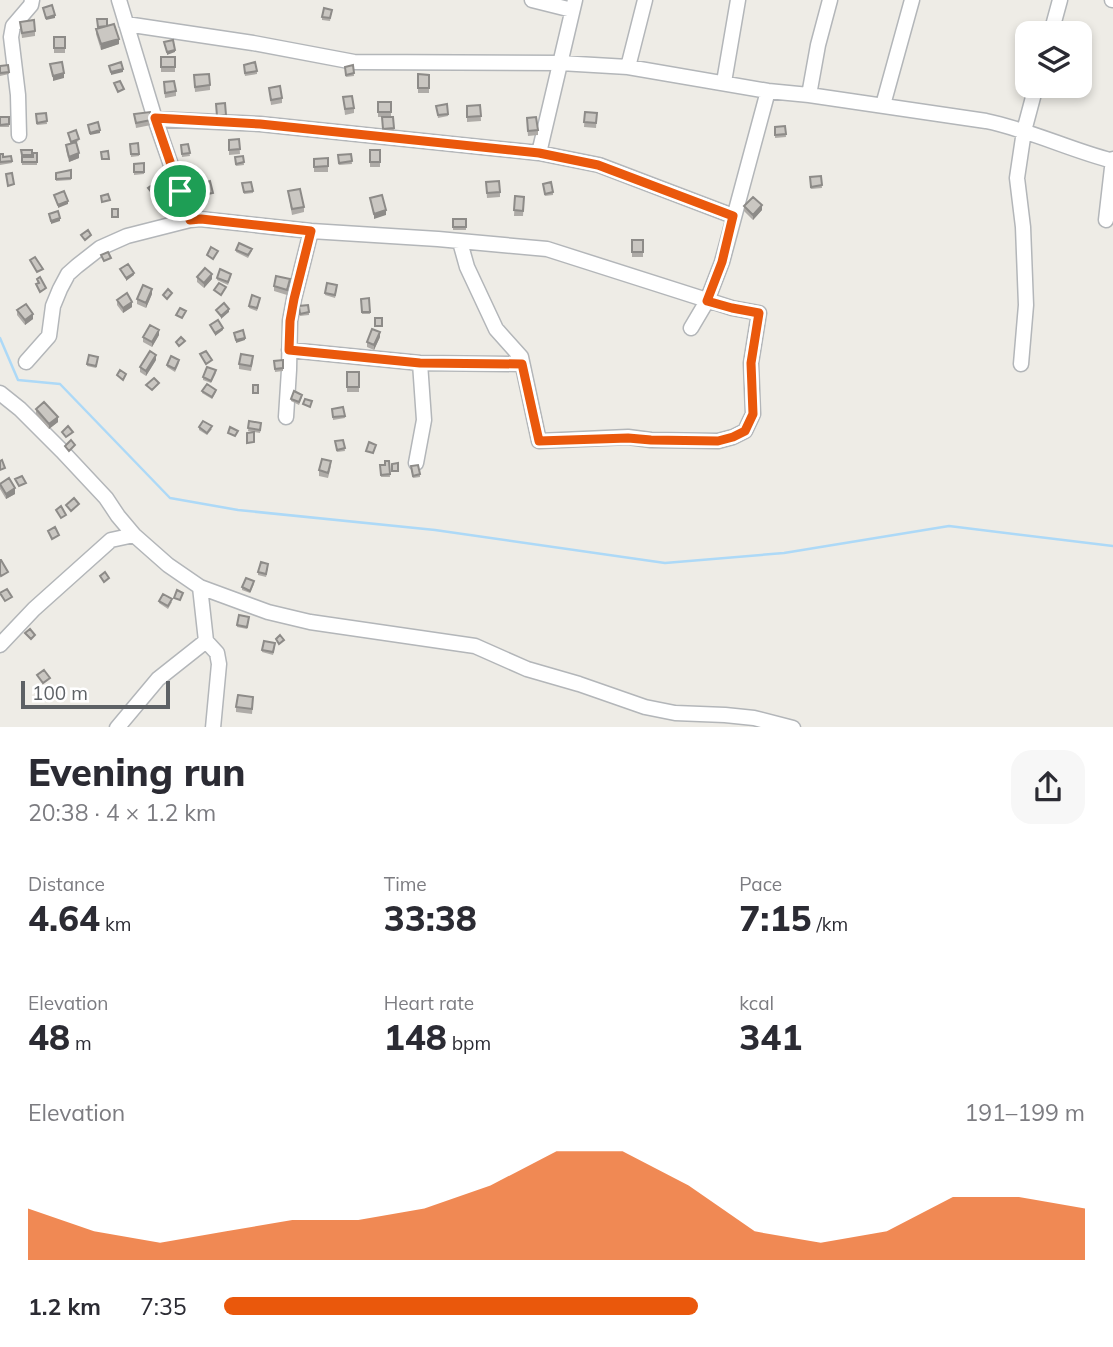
<!DOCTYPE html>
<html lang="en">
<head>
<meta charset="utf-8">
<style>
  body { margin:0; font-family:Mulish,sans-serif; background:#f7f7f7; color:#2b2b33; height:100vh; display:flex; flex-direction:column; font-size:26px; white-space:nowrap }
  * { box-sizing:border-box; margin:0 }
  p { font-size:23px; color:#7c7c81 }
  .icon { flex:none; width:38px; height:38px; fill:none; stroke:currentColor; stroke-width:2; stroke-linecap:round; stroke-linejoin:round }
  .map { position:relative; height:727px; overflow:hidden }
  .drawer { display:flex; flex-direction:column; background:#fff; flex:1 }
  .drawer>* { flex:none }
  .buttons { position:absolute; left:1015px; top:21px; display:grid; gap:14px }
  .buttons a { display:grid; place-items:center; width:77px; height:77px; border-radius:14px; background:#fff; box-shadow:0 4px 10px #0003; font-size:35px }
  .scale { position:absolute; left:21px; bottom:18px; width:149px; box-sizing:border-box; padding-left:7px; border:4px solid #5d6165; border-top:0; font-size:19px; line-height:24px; white-space:nowrap; color:#5d6165; -webkit-text-stroke:5px #fff; paint-order:stroke }
  .pin { position:absolute; display:grid; place-items:center; width:60px; height:60px; color:#fff; margin:-30px; border:4px solid #fff; border-radius:50%; box-shadow:0 2px 7px #0007 }
  .round { display:grid; place-items:center; flex:none; width:74px; height:74px; border-radius:21px; background:#f7f7f7 }
  .overview { display:flex; align-items:center; justify-content:space-between; height:119px; padding:0 28px }
  h1 { font-size:38px; font-weight:800; line-height:52px }
  .metrics { display:grid; grid-template-columns:repeat(3,1fr); gap:10px; height:119px; padding:7px 28px }
  .metrics div { display:grid; align-content:center }
  .metrics b { font-size:35px; font-weight:800 }
  .metrics small { font-size:19px; font-weight:400 }
  .metrics p { font-size:19px }
  .chart { height:196px; padding:14px 28px }
  .chart p { display:flex; justify-content:space-between }
  .chart svg { width:100%; height:126px; margin-top:7px; fill:#ea580c; opacity:.7 }
  ul { padding:0 28px; list-style:none; font-size:23px }
  li { display:grid; grid-template-columns:112px 84px 1fr; align-items:center; height:52px }
  li i { height:18px; border-radius:9px; background:#ea580c }
  .map>svg:first-child { display:block }
  .lines { fill:none; stroke-linecap:round; stroke-linejoin:round }
  .stream { stroke:#add9f7; stroke-width:2.5 }
  .minor-casing { stroke:#b3b6b9; stroke-width:17 }
  .minor { stroke:#fff; stroke-width:14 }
  .wall { fill:#aeaba7 }
  .shaded-wall { fill:#8d8b88 }
  .building { fill:#cac7c2; stroke:#8d8b88; stroke-width:2 }
  .route-casing { stroke:#fff; stroke-width:14 }
  .route { stroke:#ea580c; stroke-width:9 }
</style>
</head>
<body>
<div class="map">
<svg width="1113" height="728" viewBox="0 0 1113 728">
  <rect width="100%" height="100%" fill="#eeece6"/>
  <g class="lines">
    <path class="stream" d="M0 338 18 380 60 384 170 498 238 510 435 530 665 563 784 553 949 526 1113 546"/>
    <g class="minor-casing">
      <path id="minor" d="M119 0 155 119 190 220
        M532 0 572 10
        M1112 0H1113
        M126 24 253 43 354 62 560 63 628 67 768 91 809 95 986 121C1030 130 1070 150 1113 161
        M1051 33 1060 0
        M628 67 645 0
        M724 82 738 0
        M809 95 818 45 830 0
        M883 105 912 0
        M155 119 260 124 539 153 599 165 733 216
        M19 135 18 95 11 37 13 26 31 5 32 0
        M539 153 575 0
        M1106 220 1113 159
        M691 328 707 301 722 262 768 91
        M289 350 420 363 522 364
        M26 362 49 336 53 306 60 289 68 274 77 266 100 248 127 236 190 220 200 219 311 231 438 239 547 249 732 308 759 313 751 363 753 414 745 431 733 437 718 441 651 440 628 437 539 441 521 357 496 329 467 267 460 242
        M1021 364 1026 305 1023 227 1017 178 1024 131 1036 86
        M0 393 20 409 62 451 106 498 118 516 134 535 168 565 200 587 268 612 310 622 475 646 527 669 579 684 645 707 675 713 725 715 754 718 793 728
        M286 417 289 370 290 321 294 299 311 231
        M416 463 424 420 420 363
        M200 587 206 641 217 653 219 664 213 728
        M0 645 34 609 111 540 134 535
        M117 728 158 679 206 641"/>
    </g>
    <use href="#minor" class="minor"/>
  </g>
  <path class="wall" d="M332 10 330 21 322 20V17Z
    M97 19 107 26 119 44 101 50 96 34V29H98Z
    M20 22 35 31V36L22 38Z
    M54 37H65V53H54Z
    M161 57H175V72H161Z
    M8 65 9 74 0 76V66Z
    M353 65 354 76 346 77 345 67Z
    M244 67 257 71V74L245 76Z
    M418 74 429 75V93H418Z
    M194 75 210 85V90L195 92Z
    M164 82 176 91V96L165 98Z
    M269 88 282 98V103L271 105Z
    M343 97 354 108V113L345 115Z
    M378 102H391V117H393L394 133 383 134 382 117H378Z
    M447 104 448 116 438 118 436 106Z
    M480 105 481 121 467 122V106Z
    M216 109 226 115V120L217 121Z
    M585 112 597 113 596 128 584 127Z
    M46 113 47 124 37 125 36 114Z
    M134 114 151 120V125L136 128Z
    M0 117H9V127H0Z
    M527 123 538 130V135L528 136Z
    M785 126 786 137 775 138V127Z
    M68 133 79 141 76 142 79 158 69 162 66 150V145L71 144Z
    M239 139 240 154 229 155V140Z
    M138 143 139 156 131 157 130 144Z
    M188 144 190 156 182 157 181 145Z
    M21 150H32V157L37 153V165H22Z
    M370 150H380V167H370Z
    M0 154 3 157 11 156 12 163 0 165Z
    M351 154 352 164 339 165 338 155Z
    M243 156 244 165 236 166 235 157Z
    M328 158V172H314V159Z
    M144 163V174L134 175V164Z
    M71 170V180L56 181V173Z
    M821 176 822 188 811 189 810 177Z
    M486 182 500 192V197L487 198Z
    M242 183 253 191V193L244 194Z
    M543 184 553 192V195L545 196Z
    M288 191 304 207V212L292 215Z
    M515 196 524 197 523 216H514Z
    M165 204 174 205V214H165Z
    M744 206 762 210 753 220 744 211Z
    M453 219H466V230H453Z
    M632 240H643V257H632Z
    M236 250 252 251 248 258 236 252Z
    M231 276 228 285 217 280V278Z
    M197 277 212 279 204 288 197 282Z
    M290 284 287 295 274 291V286Z
    M337 288 335 298 325 295V293Z
    M152 294 146 308 137 304V299Z
    M369 298 370 314H362L361 299Z
    M117 300 132 307 123 313 117 305Z
    M260 300 257 311 249 308V306Z
    M299 309 309 312V315L300 316Z
    M17 310 33 319 25 325 17 315Z
    M159 335 152 347 143 342V337Z
    M380 337 374 350 367 347V342Z
    M98 359 96 368 87 366V364Z
    M156 360 146 376 140 372V367Z
    M283 360V371L275 372 274 361Z
    M253 361 251 371 239 369V364Z
    M179 363 175 372 167 367V365Z
    M347 372H359V392H347Z
    M216 373 211 383 203 380V377Z
    M202 391 216 392 212 399 202 393Z
    M302 397 299 405 291 401V399Z
    M343 407 345 418 333 420 332 409Z
    M36 409 58 422 49 429 36 414Z
    M249 421 261 423 260 433 248 431Z
    M199 427 212 429 207 435 199 430Z
    M343 440 345 451 337 452 335 441Z
    M389 461 390 477H381L380 465H385Z
    M331 466 328 478 319 476V470Z
    M411 469 420 474V477L413 478Z
    M0 484 15 494 6 499 0 489Z
    M268 567 266 577 258 575V572Z
    M254 584 250 593 242 590V587Z
    M159 601 172 602 168 609 159 603Z
    M249 620 247 629 237 627V625Z
    M275 646 273 655 262 652V650Z
    M253 702 252 714 236 712V707Z"/>
  <path class="shaded-wall" d="M55 15V18L46 20V18Z
    M119 39V44L101 50V44Z
    M175 50V52L167 55V52Z
    M123 69V72L111 75V72Z
    M64 73V78L53 81V76Z
    M100 130V133L90 135V133Z
    M79 153V158L69 162V157Z
    M68 201V204L58 208V205Z
    M762 205V210L753 220V215Z
    M386 210V215L374 219V214Z
    M60 218V221L51 224V221Z
    M134 273V275L126 281V278Z
    M212 274V279L204 288V283Z
    M152 289V294L146 308V303Z
    M132 302V307L123 313V308Z
    M229 309V312L221 319V316Z
    M33 314V319L25 325V320Z
    M223 328V330L215 336V333Z
    M159 330V335L152 347V342Z
    M380 332V337L374 350V345Z
    M245 338V340L236 343V340Z
    M156 355V360L146 376V371Z
    M58 417V422L49 429V424Z
    M15 488V494L6 499V494Z"/>
  <path class="building" d="M52 5 55 15 46 18 43 8Z
    M324 8 332 10 330 18 322 17Z
    M97 19H107V26L98 27Z
    M34 20 35 31 22 33 20 22Z
    M114 24 119 39 101 44 96 29Z
    M54 37H65V48H54Z
    M173 40 175 50 167 52 164 42Z
    M161 57H175V67H161Z
    M62 62 64 73 53 76 50 64Z
    M121 62 123 69 111 72 109 66Z
    M255 62 257 71 245 73 244 65Z
    M8 65 9 72 0 73V66Z
    M353 65 354 73 346 75 345 67Z
    M209 74 210 85 195 87 194 75Z
    M418 74 429 75V88H418Z
    M120 81 124 89 118 92 114 83Z
    M174 81 176 91 165 93 164 82Z
    M280 86 282 98 271 100 269 88Z
    M352 96 354 108 345 109 343 97Z
    M378 102H391V112H378Z
    M225 103 226 115 217 116 216 104Z
    M447 104 448 114 438 115 436 106Z
    M480 105 481 116 467 117V106Z
    M150 112 151 120 136 123 134 114Z
    M585 112 597 113 596 123 584 122Z
    M46 113 47 121 37 123 36 114Z
    M0 117H9V124L0 125Z
    M382 117H393L394 128 383 129Z
    M536 117 538 130 528 131 527 118Z
    M98 122 100 130 90 133 88 125Z
    M785 126 786 134 775 135V127Z
    M76 130 79 139 71 142 68 133Z
    M239 139 240 149 229 150V140Z
    M76 142 79 153 69 157 66 145Z
    M138 143 139 154H131L130 144Z
    M188 144 190 153 182 154 181 145Z
    M21 150H32V155H22Z
    M370 150H380V162H370Z
    M108 151 109 159H102L101 152Z
    M33 153H37V162H22V157H33Z
    M0 154H3V157L11 156 12 161 0 162Z
    M351 154 352 161 339 163 338 155Z
    M243 156 244 162 236 164 235 157Z
    M328 158V166L314 167V159Z
    M144 163V172H134V164Z
    M71 170V178L56 179V173Z
    M12 173 14 184 8 186 6 174Z
    M821 176 822 185 811 187 810 177Z
    M210 181 213 193 207 194 204 183Z
    M499 181 500 192 487 193 486 182Z
    M251 182 253 191 244 192 242 183Z
    M551 182 553 192 545 194 543 184Z
    M155 183 159 189 153 194 148 188Z
    M300 189 304 207 292 209 288 191Z
    M64 191 68 201 58 205 54 195Z
    M108 194 110 200 102 202 101 196Z
    M382 195 386 210 374 214 370 198Z
    M515 196 524 197 523 211 514 210Z
    M753 197 762 205 753 215 744 206Z
    M165 204 174 205V212H165Z
    M112 209H118V217H112Z
    M58 211 60 218 51 221 49 214Z
    M453 219H466V227H453Z
    M88 230 91 235 85 240 81 235Z
    M632 240H643V252H632Z
    M239 243 252 249 248 255 236 250Z
    M211 247 218 251 213 259 207 255Z
    M108 252 111 258 104 261 101 255Z
    M35 257 43 269 37 272 30 260Z
    M128 264 134 273 126 278 120 269Z
    M205 268 212 274 204 283 197 277Z
    M220 269 231 274 228 282 217 278Z
    M276 276 290 279 287 290 274 286Z
    M40 277 46 288 40 292 36 284 39 283 37 279Z
    M219 283 226 287 221 295 214 290Z
    M327 283 337 285 335 295 325 293Z
    M143 285 152 289 146 303 137 299Z
    M168 289 172 293 167 299 163 295Z
    M127 293 132 302 123 308 117 300Z
    M252 295 260 298 257 308 249 306Z
    M369 298 370 312H362L361 299Z
    M224 303 229 309 221 316 216 310Z
    M26 304 33 314 25 320 17 310Z
    M308 305 309 312 300 314 299 306Z
    M180 308 186 311 182 318 176 315Z
    M375 318H382V326H375Z
    M218 320 223 328 215 333 210 325Z
    M150 325 159 330 152 342 143 337Z
    M372 329 380 332 374 345 367 342Z
    M243 330 245 338 236 340 234 333Z
    M181 337 185 341 179 346 176 342Z
    M150 351 156 355 146 371 140 367Z
    M206 351 212 360 206 364 200 354Z
    M241 354 253 356 251 366 239 364Z
    M89 355 98 357 96 366 87 364Z
    M171 356 179 360 175 369 167 365Z
    M283 360V368L275 369 274 361Z
    M207 367 216 370 211 381 203 377Z
    M120 370 126 374 123 380 117 375Z
    M347 372H359V387H347Z
    M154 378 159 383 152 390 146 385Z
    M207 384 216 390 212 397 202 391Z
    M253 385H258V393H253Z
    M294 391 302 395 299 402 291 399Z
    M305 399 312 401 310 407 303 404Z
    M44 402 58 417 49 424 36 409Z
    M343 407 345 416 333 417 332 409Z
    M203 421 212 426 207 433 199 427Z
    M249 421 261 423 260 430 248 428Z
    M68 426 73 432 66 437 62 432Z
    M230 427 238 431 235 436 228 433Z
    M254 432V442L247 443V433Z
    M71 440 75 445 69 451 65 446Z
    M343 440 345 448 337 450 335 441Z
    M369 442 376 445 373 453 366 451Z
    M322 459 331 461 328 473 319 470Z
    M2 460 5 468 0 470V461Z
    M385 461H389L390 474 381 475 380 465H385Z
    M398 463V471H392V464Z
    M418 465 420 474 413 476 411 466Z
    M22 476 26 483 19 486 15 479Z
    M9 478 15 488 6 494 0 484Z
    M74 498 79 504 71 511 66 505Z
    M61 506 66 515 61 518 56 510Z
    M55 527 59 535 52 539 48 531Z
    M0 560H1L8 572 1 576 0 574Z
    M261 562 268 564 266 574 258 572Z
    M105 572 109 578 104 582 100 576Z
    M246 578 254 581 250 591 242 587Z
    M7 589 12 597 5 601 0 593Z
    M177 590 183 593 180 600 174 598Z
    M163 594 172 599 168 606 159 601Z
    M239 615 249 617 247 627 237 625Z
    M30 629 35 635 31 639 25 633Z
    M280 635 284 640 279 644 276 639Z
    M264 641 275 643 273 652 262 650Z
    M44 670 50 678 43 683 37 675Z
    M238 695 253 697 252 709 236 707Z"/>
  <g class="lines">
    <g class="route-casing">
      <path id="route" d="M155 118 260 124 539 153 598 165 733 216 722 262 707 301 732 308 759 313 751 363 753 414 745 431 733 437 718 441 651 440 628 438 539 441 522 364 420 363 289 350 290 321 294 299 311 231 201 219 190 220Z"/>
    </g>
    <use href="#route" class="route"/>
  </g>
</svg>
<div class="buttons">
<a><svg class="icon" aria-label="layers" viewBox="0 0 24 24"><path d="M12 4l9 5-9 5-9-5zM3 14l9 5 9-5"/></svg></a>
</div>
<div class="scale">100 m</div>
<div class="pin" style="left:180px;top:191px;background:#1e9e55"><svg class="icon" aria-label="arrive" viewBox="0 0 24 24"><path d="M6 21V4h12l-3 4 3 4H6"/></svg></div>
</div>
<section class="drawer">
<div class="overview"><div><h1>Evening run</h1><p>20:38 · 4 × 1.2 km</p></div><a class="round"><svg class="icon" aria-label="share" viewBox="0 0 24 24"><path d="M12 15V3M7 8l5-5 5 5M5 13v7h14v-7"/></svg></a></div>
<div class="metrics">
<div><p>Distance</p><b>4.64<small> km</small></b></div>
<div><p>Time</p><b>33:38</b></div>
<div><p>Pace</p><b>7:15<small> /km</small></b></div>
</div>
<div class="metrics">
<div><p>Elevation</p><b>48<small> m</small></b></div>
<div><p>Heart rate</p><b>148<small> bpm</small></b></div>
<div><p>kcal</p><b>341</b></div>
</div>
<div class="chart"><p><span>Elevation</span>191–199 m</p>
<svg viewBox="0 0 160 44" preserveAspectRatio="none"><path d="M0 44V26L10 34L20 38L30 34L40 30L50 30L60 26L70 18L80 6L90 6L100 18L110 34L120 38L130 34L140 22L150 22L160 26V44z"/></svg>
</div>
<ul>
<li><b>1.2 km</b>7:35<i style="width:55%"></i></li>
</ul>
</section>
</body>
</html>
